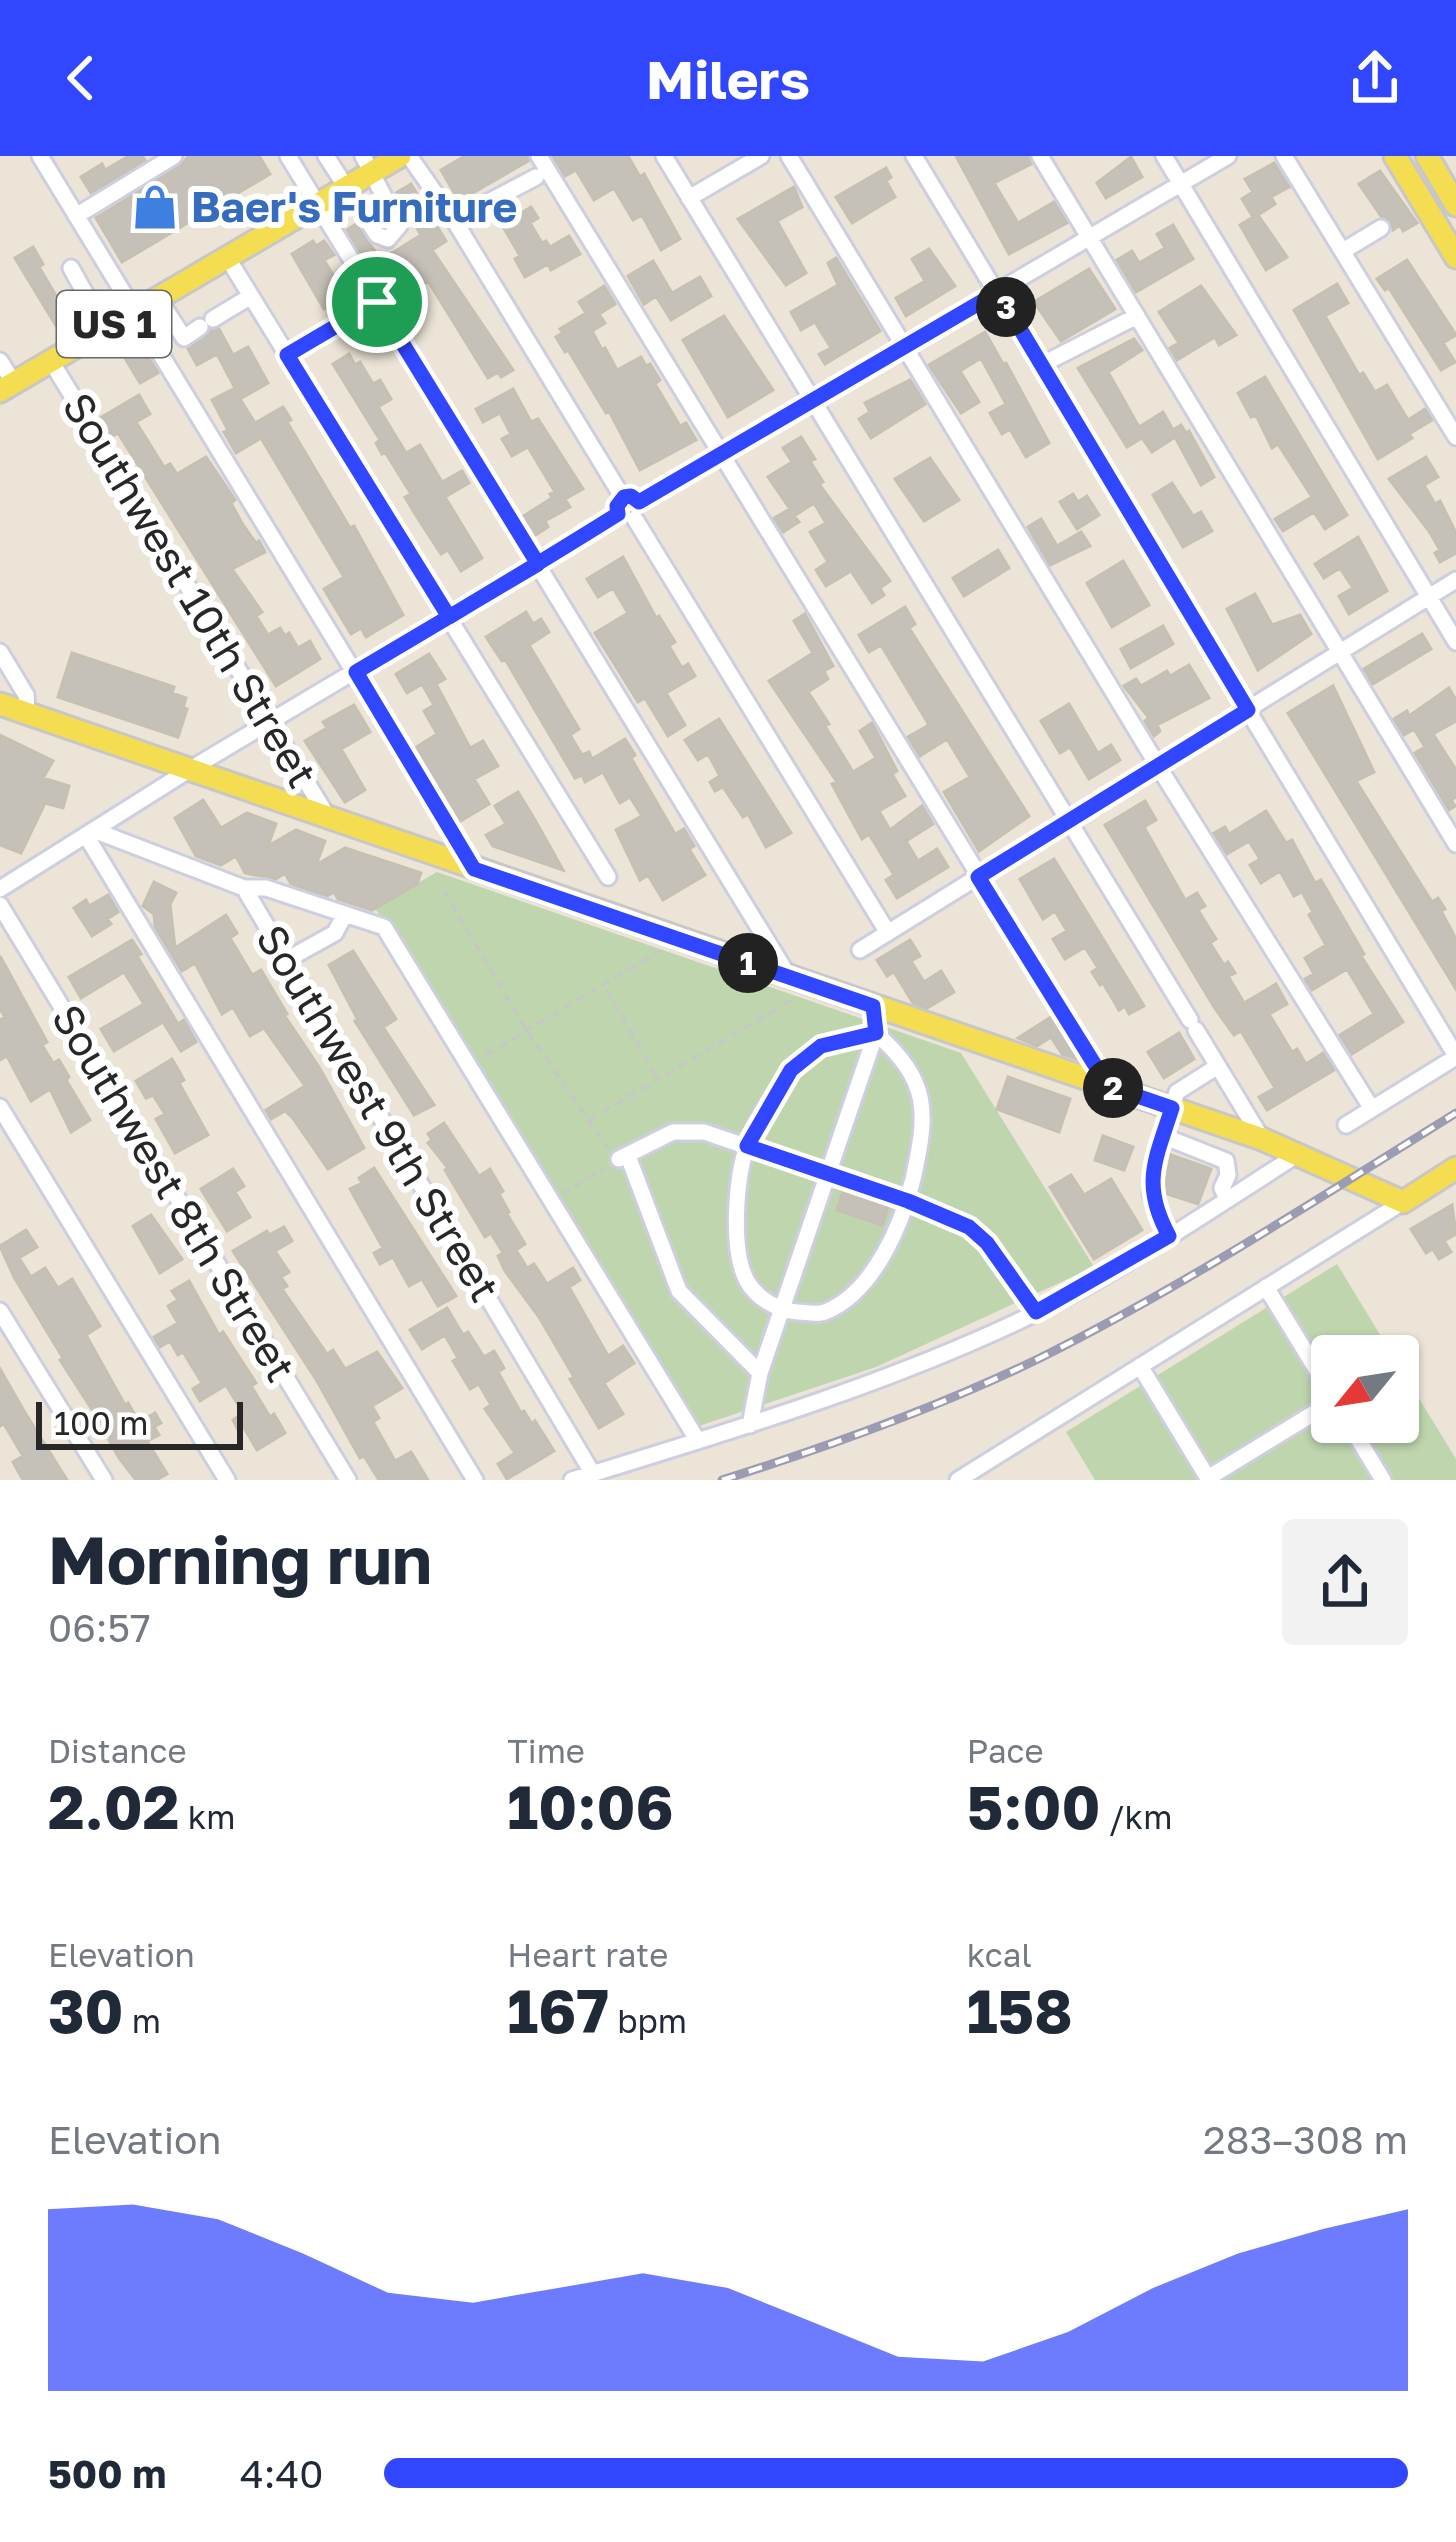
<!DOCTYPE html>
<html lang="en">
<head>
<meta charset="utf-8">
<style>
  body { margin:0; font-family:"Golos Text",sans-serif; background:#f2f2f3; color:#1f2937; height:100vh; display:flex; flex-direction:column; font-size:45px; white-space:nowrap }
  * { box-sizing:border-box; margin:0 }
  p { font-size:39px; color:#747a83 }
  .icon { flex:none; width:66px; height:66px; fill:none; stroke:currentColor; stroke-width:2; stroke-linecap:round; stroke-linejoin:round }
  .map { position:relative; height:1324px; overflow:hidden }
  .sheet { display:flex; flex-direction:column; background:#fff; flex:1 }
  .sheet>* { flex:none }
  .needle { width:78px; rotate:240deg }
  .fabs { position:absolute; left:1311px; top:1179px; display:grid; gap:24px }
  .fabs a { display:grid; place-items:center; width:108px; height:108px; border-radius:12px; background:#fff; box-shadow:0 3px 9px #0004; font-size:60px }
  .scale { position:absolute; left:36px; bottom:30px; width:207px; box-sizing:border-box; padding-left:12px; border:6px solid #272727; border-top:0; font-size:33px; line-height:42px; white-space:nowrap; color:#272727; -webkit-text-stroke:9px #fff; paint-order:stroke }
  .pin { position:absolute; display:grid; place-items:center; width:102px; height:102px; color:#fff; margin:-51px; border:6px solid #fff; border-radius:50%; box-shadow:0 3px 12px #0007 }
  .km { position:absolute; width:60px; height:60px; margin:-30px; border-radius:50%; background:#222; color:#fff; font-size:33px; line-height:60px; text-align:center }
  .round { display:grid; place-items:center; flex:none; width:126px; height:126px; border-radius:12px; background:#f2f2f3 }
  .head { display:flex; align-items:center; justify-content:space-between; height:204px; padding:0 48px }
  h1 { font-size:66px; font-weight:700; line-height:90px }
  .figures { display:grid; grid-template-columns:repeat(3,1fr); gap:18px; height:204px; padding:12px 48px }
  .figures div { display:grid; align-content:center }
  .figures b { font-size:60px; font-weight:700 }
  .figures small { font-size:33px; font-weight:400 }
  .figures p { font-size:33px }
  .chart { height:336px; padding:24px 48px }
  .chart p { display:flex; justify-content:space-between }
  .chart svg { width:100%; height:216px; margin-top:12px; fill:#3046ff; opacity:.7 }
  ul { padding:0 48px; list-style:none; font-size:39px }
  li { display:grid; grid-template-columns:192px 144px 1fr; align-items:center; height:90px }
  li i { height:30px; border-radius:15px; background:#3046ff }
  header { display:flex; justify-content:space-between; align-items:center; height:156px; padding:0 48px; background:#3046ff; color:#fff; font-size:54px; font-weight:700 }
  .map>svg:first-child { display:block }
  .cemetery { fill:#bed5ae }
  .building { fill:#c6c1b8; stroke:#c6c0b2; stroke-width:3 }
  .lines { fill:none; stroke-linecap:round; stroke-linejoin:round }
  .minor-casing { stroke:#cdcfe1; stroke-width:21 }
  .major-casing { stroke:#c7c7c7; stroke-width:27 }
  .path { stroke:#c7c7c7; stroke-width:3; stroke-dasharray:9 6; stroke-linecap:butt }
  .minor { stroke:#fff; stroke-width:15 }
  .major { stroke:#f5dd52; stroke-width:21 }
  .rail-casing { stroke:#9b9cb3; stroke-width:9 }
  .rail { stroke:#fff; stroke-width:4.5; stroke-dasharray:14; stroke-linecap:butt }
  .route-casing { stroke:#fff; stroke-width:24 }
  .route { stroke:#3046ff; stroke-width:15 }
  .labels { text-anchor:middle; stroke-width:12; stroke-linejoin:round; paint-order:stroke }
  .shield { fill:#fff; stroke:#686868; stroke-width:3 }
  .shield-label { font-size:39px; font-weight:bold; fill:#272727 }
  .shop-label { font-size:42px; font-weight:bold; fill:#366cbe; stroke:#fff; text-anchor:start }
  .street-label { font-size:42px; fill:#272727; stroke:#fff }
</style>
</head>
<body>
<header><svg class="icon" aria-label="back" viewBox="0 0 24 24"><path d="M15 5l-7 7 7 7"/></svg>Milers<svg class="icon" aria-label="share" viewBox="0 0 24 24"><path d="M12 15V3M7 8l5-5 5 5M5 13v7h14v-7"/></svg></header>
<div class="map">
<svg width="1456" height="1324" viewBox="0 0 1456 1324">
  <rect width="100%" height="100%" fill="#ebe4d7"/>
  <path class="cemetery" d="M437 716 961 897 1094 1111 876 1211 693 1272 375 752Z
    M1337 1108 1393 1200H1332V1266H1398V1208L1456 1303V1324H1095L1066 1276Z"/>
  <path class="building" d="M129 0H142L145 4 91 37 81 21 102 8 105 14Z
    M189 0H259L270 18 122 106 96 62 180 10Z
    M465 0H527L528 5 459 45 441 14Z
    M553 0H628L640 21 644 18 680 83 661 94 642 59 633 64 614 32 594 44 576 14 565 20Z
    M956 0H1028L1031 8 994 27 1018 67 1054 46 1067 67 1009 98Z
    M1131 1 1142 21 1106 42 1097 27Z
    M1274 7 1289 31 1271 41 1275 48 1258 59 1287 101 1266 114 1240 69 1253 61 1242 43 1253 36 1245 23Z
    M886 12 891 21 886 25 895 41 852 67 836 41Z
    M1380 15 1417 67 1403 75 1400 69 1393 74 1391 65 1381 60 1359 28Z
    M411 28 446 85 432 94 513 214 501 221 498 216 488 222 428 125 396 144 384 124 379 127 347 74 356 68 381 104 421 79 396 37Z
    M794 31 802 51 777 65 806 117 786 129 738 63Z
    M531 51 538 62 530 67 542 87 546 85 550 91 569 80 580 98 551 114 548 108 525 121 515 103 520 100 502 69Z
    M1173 69 1193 103 1136 136 1117 104 1132 95 1139 107 1165 92 1157 78Z
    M313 85 316 90 324 85 334 99 324 104 346 140 324 153 292 98Z
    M33 91 43 108 39 111 71 165 58 173 15 102Z
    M929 93 955 130 906 160 896 142 925 125 912 103Z
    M836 102 880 175 825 208 819 198 831 192 815 166 801 174 791 156 838 129 828 107Z
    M1407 104 1456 179 1443 187 1455 206 1441 214 1389 132 1385 134 1377 123Z
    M653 105 672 137 700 121 711 140 671 164 656 140 644 148 628 120Z
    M1089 113 1115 153 1061 185 1034 146Z
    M1337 128 1348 147 1325 160 1359 219 1363 217 1375 236 1387 229 1408 264 1425 253 1432 264 1409 278 1412 282 1378 303 1294 154Z
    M604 130 615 148 599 158 605 167 592 175 602 194 605 192 617 214 641 201 646 210 650 208 660 224 655 228 680 270 686 267 696 284 640 314 609 255 606 257 568 194 565 196 556 181 563 177 560 173 586 157 579 146Z
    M1201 130 1236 179 1219 189 1215 181 1177 204 1170 192 1179 187 1159 156Z
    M724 160 773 234 728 261 683 184Z
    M219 173 233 199 248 191 268 227 240 243 255 267 283 251 291 264 287 266 350 372 354 370 403 459 366 481 361 472 351 478 324 433 344 421 261 282 236 297 224 276 228 274 212 244 235 232 217 198 197 209 188 193 211 175Z
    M985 176 1003 208 1006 207 1049 287 1026 301 1010 273 1002 278 990 257 1006 248 981 202 960 215 979 246 961 257 929 209Z
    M137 183 158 217 140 227 120 194Z
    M1134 183 1142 194 1108 216 1139 271 1163 256 1173 274 1181 269 1186 277 1189 275 1214 321 1201 329 1175 281 1152 296 1142 282 1127 291 1078 212Z
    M349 198 355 209 360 206 373 228 380 224 391 243 378 251 406 297 420 289 442 326 462 315 469 327 445 341 482 402 461 415 448 394 441 398 415 358 405 341 411 338 385 296 382 298 376 287 380 284 333 208Z
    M1265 221 1347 359 1325 373 1314 356 1283 375 1275 363 1312 341 1278 288 1272 292 1256 259 1251 261 1238 237Z
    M910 224 925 248 871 282 859 263 870 256 865 247Z
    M513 233 531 266 538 263 583 333 565 343 570 351 545 365 548 371 534 380 522 361 552 342 550 338 555 336 528 291 512 300 502 283 511 278 500 257 483 266 476 253Z
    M139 239 150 258 136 266 164 311 170 308 177 318 206 301 235 344 231 347 243 369 256 387 259 385 265 396 232 413 262 456 256 460 268 479 280 472 285 480 289 477 298 492 310 485 320 503 276 530 118 277 111 281 100 262Z
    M801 281 815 303 810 305 823 326 819 328 890 425 880 432 884 439 872 447 851 415 826 430 816 414 828 406 810 376 826 367 814 347 794 360 799 366 783 376 774 362 790 353 768 321 792 306 783 292Z
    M1426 301 1438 321 1424 329 1435 348 1440 345 1456 377V397L1440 406 1435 397 1440 394 1429 375 1389 323Z
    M930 302 959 344 924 365 895 323Z
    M1172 327 1193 360 1201 356 1212 375 1183 391 1153 339Z
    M1073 338 1078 346 1087 340 1099 359 1077 373 1060 346Z
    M1041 363 1057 390 1081 376 1090 390 1050 409 1028 371Z
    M1358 381 1387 435 1349 458 1339 440 1353 432 1340 412 1324 422 1315 408Z
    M998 394 1009 412 964 440 953 422Z
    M623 401 656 462 659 460 675 486 669 490 682 512 688 508 695 520 666 537 685 569 668 580 645 542 638 546 595 477 628 457 613 432 598 441 587 423Z
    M1123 405 1149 449 1112 471 1087 427Z
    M1255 438 1272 469 1300 459 1311 478 1258 514 1227 453Z
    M905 451 915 468 909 472 1029 660 979 695 944 636 970 621 947 583 920 600 908 581 929 569 881 489 869 496 859 479Z
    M526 456 533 468 541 463 549 476 529 489 579 573 570 579 582 599 589 596 592 603 625 583 635 599 631 602 675 678 684 673 694 690 689 693 705 719 663 744 648 719 640 724 616 674 642 660 630 641 620 647 603 616 585 626 582 619 575 622 505 503 502 505 486 481Z
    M805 458 833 510 824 515 828 523 808 536 829 568 825 570 853 616 876 602 860 575 872 567 897 615 892 618 905 640 879 655 890 674 922 650 933 668 906 685 918 705 937 693 948 711 897 742 886 724 894 719 869 678 862 683 832 628 837 626 769 525 813 497 794 465Z
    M1163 470 1173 488 1131 512 1121 493Z
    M1422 478 1431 493 1373 528 1364 513Z
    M72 497 174 531 172 537 186 542 183 552 187 553 178 581 58 541Z
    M429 498 445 523 436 528 470 592 483 585 498 610 474 623 489 648 459 666 415 592 437 578 424 555 434 549 422 528 407 537 396 518Z
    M1189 509 1209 542 1157 569 1160 575 1154 580 1145 565 1149 562 1124 530 1136 523 1141 530 1167 515 1170 520Z
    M1333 530 1374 616 1356 625 1432 746 1438 742 1445 753 1441 755 1456 783V833L1288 557Z
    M1449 532 1456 544V565L1433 578 1456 614V641L1451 644 1455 650 1449 654 1415 597 1425 591 1414 573 1404 579 1394 563 1407 555 1409 560Z
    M1069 548 1096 594 1098 597 1111 589 1120 604 1089 623 1070 591 1060 597 1041 565Z
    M354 549 370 576 341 593 365 634 345 646 305 585 327 572 323 566Z
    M719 563 791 677 766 691 748 658 743 661 723 631 715 635 710 626 720 620 708 598 698 604 685 584Z
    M0 579 53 605 43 622 69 630 63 652 45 647 21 697 0 689Z
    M518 636 535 664 563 714 493 690 486 679 506 668 495 650Z
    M203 644 221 672 247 657 276 668 268 690 296 674 325 685 316 709 345 692 421 717 417 728 372 754 338 743 334 736 327 740 291 728 285 717 276 723 245 717 236 700 221 709 196 700 175 662Z
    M1145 645 1156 664 1144 671 1185 744 1197 737 1205 750 1198 754 1216 783 1210 787 1224 809 1228 806 1235 817 1228 820 1244 847 1276 828 1287 848 1269 858 1292 896 1297 893 1306 908 1323 897 1334 914 1267 954 1259 941 1275 932 1241 875 1234 879 1214 851 1105 669Z
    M1266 655 1286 687 1292 684 1315 727 1321 724 1364 798 1361 800 1403 866 1352 898 1340 879 1374 858 1347 813 1312 834 1305 823 1314 818 1305 802 1326 789 1309 759 1313 756 1302 736 1294 740 1280 715 1261 727 1250 709 1260 703 1249 685 1227 698 1214 677 1225 671 1229 678Z
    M1054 703 1144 850 1129 858 1125 850 1119 854 1103 827 1100 829 1092 816 1098 812 1085 791 1065 803 1053 783 1067 775 1055 755 1043 763 1020 723Z
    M154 726 176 737 170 748 175 792 226 759 237 777 230 782 252 819 261 814 287 858 284 859 319 911 364 992 328 1013 292 961 285 955 271 963 266 954 305 930 264 872 250 880 233 851 222 858 195 807 182 815 155 771 154 758 143 750Z
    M108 739 118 756 107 763 111 768 92 780 74 752 86 744 89 750Z
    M132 784 141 798 137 800 178 868 184 864 196 886 181 895 163 866 114 895 101 873 144 848 124 816 81 842 69 821Z
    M910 784 920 800 911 805 924 826 941 815 954 836 927 852 913 847 894 816 887 820 877 804Z
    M353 795 396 863 383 871 434 949 414 959 355 865 358 864 329 809Z
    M0 800 47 886 42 889 53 907 59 904 69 921 66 924 90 964 71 976 50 933 31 945 7 900 0 904V864L5 861 0 853Z
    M1051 861 1077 903 1062 898 1051 881 1037 890 1018 882Z
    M1179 877 1194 903 1164 922 1148 896Z
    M172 903 184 924 179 927 208 979 175 997 156 963 165 958 153 939 146 942 136 925Z
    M1008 921 1070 943 1059 976 997 953Z
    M444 967 479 1020 490 1013 503 1035 499 1038 509 1056 507 1058 525 1088 516 1094 527 1112 534 1108 547 1128 573 1112 580 1124 569 1131 608 1200 623 1190 634 1207 604 1227 623 1258 599 1272 570 1223 574 1221 539 1161 505 1115 498 1100 503 1097 491 1077 485 1081 445 1014 448 1012 428 987 432 984 428 978Z
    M1103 980 1133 991 1124 1014 1095 1004Z
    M1171 999 1211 1013 1198 1048 1164 1037Z
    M374 1012 456 1140 438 1150 422 1123 409 1130 393 1101 380 1108 374 1097 383 1092 350 1033 362 1027 359 1022Z
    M233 1013 244 1030 235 1036 250 1061 227 1075 201 1033Z
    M1071 1019 1084 1039 1111 1023 1142 1074 1094 1103 1050 1031Z
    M843 1036 888 1051 882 1069 837 1054Z
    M1452 1049 1456 1078 1444 1085 1451 1096 1439 1103 1433 1093 1426 1097 1411 1073Z
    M151 1059 182 1103 160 1117 133 1070Z
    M284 1071 292 1085 275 1095 289 1116 281 1121 287 1130 282 1133 327 1198 333 1194 345 1213 377 1196 402 1232 372 1250 379 1262 373 1266 395 1305 411 1296 428 1324H379L364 1300 360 1302 317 1225 233 1095 267 1075 269 1079Z
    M26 1074 37 1091 19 1102 31 1121 45 1112 58 1132 72 1123 100 1170 86 1179 125 1249 128 1247 139 1266 155 1257 161 1267 154 1271 159 1279 147 1285 167 1318 156 1324H136L119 1302 109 1284 111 1283 60 1204 63 1202 14 1121 0 1090Z
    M189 1125 219 1179 223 1176 256 1227 251 1230 270 1261 274 1258 285 1277 257 1294 243 1270 238 1274 233 1264 243 1257 226 1229 200 1245 193 1233 202 1227 183 1196 178 1199 170 1185 160 1191 154 1181 178 1167 168 1150 178 1144 172 1135Z
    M447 1152 463 1179 468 1176 484 1201 494 1195 504 1212 498 1216 521 1257 524 1255 532 1268 535 1265 554 1295 507 1323 498 1308 515 1297 485 1253 491 1249 479 1228 470 1233 453 1205 458 1202 445 1179 422 1193 410 1174Z
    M0 1213 24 1255 67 1324H23L13 1306 23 1300 4 1268 0 1270Z"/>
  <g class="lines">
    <g class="minor-casing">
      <path id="minor" d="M40 0 474 713
        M288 0 789 821
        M326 0 377 79 388 83 399 70 363 0
        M409 0 454 64 623 342
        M539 0 1107 929
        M664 0 1190 864
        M789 0 1158 610 1372 953
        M914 0 1456 900
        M1040 0 1456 688
        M1164 0 1456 486
        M1284 0 1456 281
        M689 42 761 0
        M76 60 174 0
        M454 64 536 21
        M1343 95 1381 72
        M227 101 608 721
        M71 112 105 173
        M158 142 184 182 200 171
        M213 163 251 140
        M287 199 377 146
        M0 205 14 227
        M51 205 329 663
        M1041 209 1137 160
        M639 346 1228 0
        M635 363 888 777
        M0 496 26 539 27 558
        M96 675 244 732 593 1318
        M87 681 475 1324
        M244 732H266L384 771 698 1285
        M0 733 189 614 618 358
        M0 749 348 1324
        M860 794 1456 424
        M288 803 335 777 345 758
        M1196 874 1262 983
        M876 877C930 926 928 955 913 1023 902 1069 873 1137 825 1156 818 1159 806 1156 798 1156 779 1155 757 1143 747 1125 730 1094 736 1022 747 990 758 960 793 903 823 890 838 883 859 881 876 877Z
        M0 951 227 1324
        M1346 969 1456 901
        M1163 980 1226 1005 1228 1019 1222 1032 1227 1043
        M628 1000 679 1135 760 1217
        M619 1003 673 976H704L908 1045 969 1071 987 1087 1036 1156
        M1169 1080 1151 1038 1155 1025 1153 1012 1177 936 1218 910
        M1266 1131 1332 1239
        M0 1155 104 1324
        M1140 1210 1209 1324
        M1348 1266 1383 1324
        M750 1269 760 1217 876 877 873 850
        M1208 1322 1332 1246
        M572 1324C724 1277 877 1232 1021 1164 1118 1118 1207 1056 1297 999
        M958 1324 1403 1046"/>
    </g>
    <g class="major-casing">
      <path id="major" d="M1395 0 1456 101
        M1427 0 1456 49
        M0 235 400 0
        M0 548 1262 983 1403 1046 1456 1012"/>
    </g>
    <path class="path" d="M444 735 527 875 607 991
      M606 834 656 919
      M486 899 660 795
      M589 964 792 844
      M562 1038 605 1012"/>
    <use href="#minor" class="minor"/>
    <use href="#major" class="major"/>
    <g class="rail-casing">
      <path id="rail" d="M722 1324C830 1290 937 1252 1038 1203 1183 1131 1319 1042 1456 957"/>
    </g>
    <use href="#rail" class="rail"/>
  </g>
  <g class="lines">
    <g class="route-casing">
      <path id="route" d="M377 146 538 408 356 516 474 713 873 850 876 877 821 890 791 914 747 990 908 1045 969 1071 987 1087 1036 1156 1169 1080C1141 1028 1155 1005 1172 952L1108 930 978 721 1248 554 998 136 639 346 631 340 624 341 617 350 618 358C562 393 506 427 449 461L287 199 377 146"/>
    </g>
    <use href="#route" class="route"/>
  </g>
  <defs>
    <g id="shop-bare" transform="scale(3.6)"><path d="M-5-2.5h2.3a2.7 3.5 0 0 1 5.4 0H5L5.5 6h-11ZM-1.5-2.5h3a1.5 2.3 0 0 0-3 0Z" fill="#3f7fe0" stroke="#fff" stroke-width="2.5" paint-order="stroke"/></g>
  </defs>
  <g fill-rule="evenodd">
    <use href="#shop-bare" x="155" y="51"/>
  </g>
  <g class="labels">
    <rect class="shield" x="57" y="135" width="114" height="66" rx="9"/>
    <g class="shield-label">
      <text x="114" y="182">US 1</text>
    </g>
    <g class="shop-label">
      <text x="191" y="66">Baer's Furniture</text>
    </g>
    <g class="street-label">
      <text transform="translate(190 434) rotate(59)" y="15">Southwest 10th Street</text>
      <text transform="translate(378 957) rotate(59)" y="15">Southwest 9th Street</text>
      <text transform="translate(174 1037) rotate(59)" y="15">Southwest 8th Street</text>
    </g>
  </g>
</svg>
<div class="fabs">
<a><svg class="needle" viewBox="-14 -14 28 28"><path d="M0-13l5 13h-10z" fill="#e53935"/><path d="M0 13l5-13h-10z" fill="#747a83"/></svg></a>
</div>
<div class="scale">100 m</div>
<div class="pin" style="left:377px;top:146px;background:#1e9e55"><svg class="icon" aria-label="arrive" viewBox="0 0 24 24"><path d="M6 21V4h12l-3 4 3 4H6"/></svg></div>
<b class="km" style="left:748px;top:807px">1</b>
<b class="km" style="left:1113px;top:932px">2</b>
<b class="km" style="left:1006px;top:151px">3</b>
</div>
<section class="sheet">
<div class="head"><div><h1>Morning run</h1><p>06:57</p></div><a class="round"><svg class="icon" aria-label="share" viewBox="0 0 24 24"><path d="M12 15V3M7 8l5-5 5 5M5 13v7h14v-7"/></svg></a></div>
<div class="figures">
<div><p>Distance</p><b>2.02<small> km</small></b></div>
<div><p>Time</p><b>10:06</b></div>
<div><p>Pace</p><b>5:00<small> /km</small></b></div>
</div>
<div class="figures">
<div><p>Elevation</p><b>30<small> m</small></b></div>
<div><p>Heart rate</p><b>167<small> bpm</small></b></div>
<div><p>kcal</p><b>158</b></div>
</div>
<div class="chart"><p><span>Elevation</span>283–308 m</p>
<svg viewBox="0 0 160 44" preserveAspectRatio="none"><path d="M0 44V7L10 6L20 9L30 16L40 24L50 26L60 23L70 20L80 23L90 30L100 37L110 38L120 32L130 23L140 16L150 11L160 7V44z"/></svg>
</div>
<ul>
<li><b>500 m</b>4:40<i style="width:100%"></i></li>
</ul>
</section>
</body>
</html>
